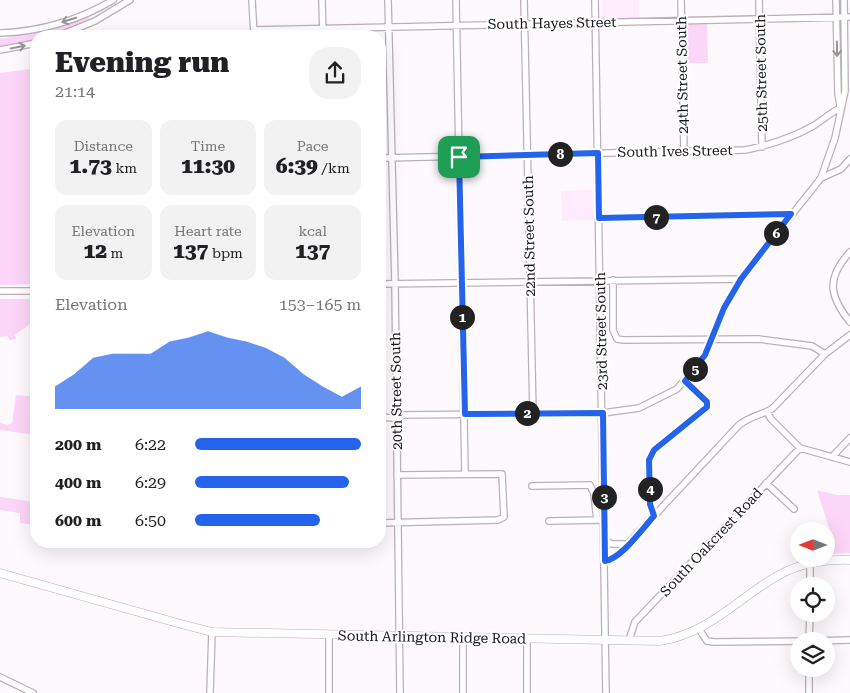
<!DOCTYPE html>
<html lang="en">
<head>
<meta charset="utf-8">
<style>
  body { margin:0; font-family:"Roboto Serif",serif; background:#f2f2f2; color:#202124; height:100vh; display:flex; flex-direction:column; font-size:19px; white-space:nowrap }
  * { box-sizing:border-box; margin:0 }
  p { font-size:16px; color:#757577 }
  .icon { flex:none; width:28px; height:28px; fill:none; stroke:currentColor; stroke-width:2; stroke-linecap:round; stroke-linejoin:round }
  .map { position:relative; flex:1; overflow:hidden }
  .drawer { position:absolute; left:30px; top:30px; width:356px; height:518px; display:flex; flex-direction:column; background:#fff; border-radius:20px; box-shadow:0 5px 20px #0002 }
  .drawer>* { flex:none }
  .needle { width:32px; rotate:270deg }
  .controls { position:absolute; left:790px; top:522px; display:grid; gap:10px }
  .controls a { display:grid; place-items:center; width:45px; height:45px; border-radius:50%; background:#fff; box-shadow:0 5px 20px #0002; font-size:25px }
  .pin { position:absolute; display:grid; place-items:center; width:42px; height:42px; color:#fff; margin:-21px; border-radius:10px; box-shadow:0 2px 8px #0006 }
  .km { position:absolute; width:25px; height:25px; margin:-12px; border-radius:50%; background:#222; color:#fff; font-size:14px; line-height:25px; text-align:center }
  .round { display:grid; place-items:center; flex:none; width:52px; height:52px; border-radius:20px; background:#f2f2f2 }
  .overview { display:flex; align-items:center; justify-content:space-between; height:85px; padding:0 25px }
  h1 { font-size:28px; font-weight:800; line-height:38px }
  .metrics { display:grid; grid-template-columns:repeat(3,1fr); gap:8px; height:85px; padding:5px 25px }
  .metrics div { display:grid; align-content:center; border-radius:12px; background:#f2f2f2; text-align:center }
  .metrics b { font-size:21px; font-weight:800 }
  .metrics small { font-size:14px; font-weight:400 }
  .metrics p { font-size:14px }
  .chart { height:140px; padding:10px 25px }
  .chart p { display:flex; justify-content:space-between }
  .chart svg { width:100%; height:90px; margin-top:5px; fill:#2563eb; opacity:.7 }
  ul { padding:0 25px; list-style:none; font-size:16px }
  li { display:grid; grid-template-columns:80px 60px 1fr; align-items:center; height:38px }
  li i { height:12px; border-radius:6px; background:#2563eb }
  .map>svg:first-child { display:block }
  .built { fill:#feecfc }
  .green { fill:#fcd6f8 }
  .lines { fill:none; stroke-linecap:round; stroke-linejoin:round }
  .minor-casing { stroke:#bbafba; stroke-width:8 }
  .major-casing { stroke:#bbafba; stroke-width:9 }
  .minor { stroke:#fff; stroke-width:5.5 }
  .major { stroke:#fff; stroke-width:8 }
  .oneway { stroke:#979597 }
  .route-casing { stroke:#fff; stroke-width:10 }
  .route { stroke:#2563eb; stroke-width:6 }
  .labels { text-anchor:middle; stroke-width:4; stroke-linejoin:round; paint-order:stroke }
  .street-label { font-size:14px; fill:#181417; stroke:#fff }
</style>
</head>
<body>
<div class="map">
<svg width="850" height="693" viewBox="0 0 850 693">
  <rect width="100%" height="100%" fill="#fef9fd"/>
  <path class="built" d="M602 0H639V17L602 18Z
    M592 190 594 220 562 221 561 191Z"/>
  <path class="green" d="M87 17 89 18V21C71 28 55 36 36 36V40L0 47V39L45 30Z
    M686 24H707L708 63H687Z
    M36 68V284L0 285V73Z
    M0 299H36V319L15 335 16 339 10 340 7 336 0 337Z
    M16 395 36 397V433L27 434 0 430V422L7 425 12 423Z
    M817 490 837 495H850V553L826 554V532L829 528Z
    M0 497 28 501 36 505V525L20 523V513L0 510Z"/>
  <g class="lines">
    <g class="minor-casing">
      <path id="minor" d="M252 0 254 36
        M322 0 323 36
        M388 0 395 284 400 693
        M456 0 465 473
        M524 0 533 413
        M595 0 606 693
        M681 0 684 151
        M759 0 762 147
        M836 0 838 93 840 106
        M254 30 850 17
        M0 33C39 32 80 20 113 0
        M58 36 95 21 130 0
        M0 50 36 43
        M380 158 745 150C770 145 792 138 813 126 823 120 830 113 840 108
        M821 178 841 169 850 159
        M599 218 791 214
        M850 252C826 278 829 296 850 322
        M613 280V330L617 339 624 340 758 339 812 346 825 354
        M380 284 741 279
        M0 291H36
        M767 412 771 419 800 448 850 462
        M380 417 392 418 396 415 603 413 639 408 677 389 705 355 724 308 741 279 821 178 835 138 845 91 844 0
        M832 457 850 438
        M766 483 794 509
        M532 486 590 485 594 494 597 520
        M654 516C648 506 646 465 651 454L707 407V402L685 381
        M549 521 600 520
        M380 523 498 520 504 517 502 474 397 475
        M605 539 611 544H628
        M605 561 611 560 623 549 739 425C750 416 763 415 773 408L825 354 850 335
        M810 564V586
        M699 629 707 641 714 642 814 641
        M629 640 635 622 800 448
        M809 641 810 614
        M816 641 849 640
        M0 677 33 693
        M210 693 212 632
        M329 693V634
        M463 693V637
        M527 693V638
        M809 693V669"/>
    </g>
    <g class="major-casing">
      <path id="major" d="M0 573 181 624 212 632 660 641C709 634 739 597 779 575 800 563 827 559 850 560"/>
    </g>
    <use href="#minor" class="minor"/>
    <use href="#major" class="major"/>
  </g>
  <defs><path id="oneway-shaft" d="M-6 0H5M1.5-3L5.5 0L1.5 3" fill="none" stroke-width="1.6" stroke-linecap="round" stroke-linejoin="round" transform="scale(1.25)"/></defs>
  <g class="oneway">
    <use href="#oneway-shaft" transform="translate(69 20) rotate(163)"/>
    <use href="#oneway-shaft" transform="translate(18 47) rotate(-11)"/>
    <use href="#oneway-shaft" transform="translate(837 49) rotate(89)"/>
  </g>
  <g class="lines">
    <g class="route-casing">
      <path id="route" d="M598 153 599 218 791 214 741 279 724 308 705 355 685 381 707 402V407L654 450 649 460 650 504 654 516C643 528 621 559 605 561L603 413 465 414 459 157Z"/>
    </g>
    <use href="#route" class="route"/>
  </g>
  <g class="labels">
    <g class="street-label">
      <text transform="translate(552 23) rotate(-1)" y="5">South Hayes Street</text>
      <text transform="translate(761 73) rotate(-91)" y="5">25th Street South</text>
      <text transform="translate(682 75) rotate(-91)" y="5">24th Street South</text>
      <text transform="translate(675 151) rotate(-1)" y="5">South Ives Street</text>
      <text transform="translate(529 236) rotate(-91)" y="5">22nd Street South</text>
      <text transform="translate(601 331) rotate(-91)" y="5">23rd Street South</text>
      <text transform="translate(396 391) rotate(-91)" y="5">20th Street South</text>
      <text transform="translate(711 542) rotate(-47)" y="5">South Oakcrest Road</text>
      <text transform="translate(432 637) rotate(1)" y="5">South Arlington Ridge Road</text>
    </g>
  </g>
</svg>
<div class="controls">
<a><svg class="needle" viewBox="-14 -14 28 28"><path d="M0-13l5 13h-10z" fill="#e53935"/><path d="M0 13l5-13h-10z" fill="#757577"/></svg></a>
<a><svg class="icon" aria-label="locate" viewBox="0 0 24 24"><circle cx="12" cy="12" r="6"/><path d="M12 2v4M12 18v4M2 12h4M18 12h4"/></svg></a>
<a><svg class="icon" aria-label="layers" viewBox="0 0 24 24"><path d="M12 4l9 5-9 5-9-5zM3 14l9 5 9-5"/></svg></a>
</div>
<div class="pin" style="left:459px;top:157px;background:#1e9e55"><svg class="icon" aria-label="arrive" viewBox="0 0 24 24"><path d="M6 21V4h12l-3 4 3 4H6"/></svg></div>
<b class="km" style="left:462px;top:317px">1</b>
<b class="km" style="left:527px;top:413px">2</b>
<b class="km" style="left:604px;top:497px">3</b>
<b class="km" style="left:650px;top:489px">4</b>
<b class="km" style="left:695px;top:369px">5</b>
<b class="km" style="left:776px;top:233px">6</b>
<b class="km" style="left:656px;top:217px">7</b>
<b class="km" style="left:560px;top:154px">8</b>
<section class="drawer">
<div class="overview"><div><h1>Evening run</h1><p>21:14</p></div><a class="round"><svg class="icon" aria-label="share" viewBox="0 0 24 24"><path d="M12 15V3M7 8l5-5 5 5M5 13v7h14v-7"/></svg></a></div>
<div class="metrics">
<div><p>Distance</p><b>1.73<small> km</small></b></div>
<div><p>Time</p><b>11:30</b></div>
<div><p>Pace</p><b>6:39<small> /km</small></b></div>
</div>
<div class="metrics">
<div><p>Elevation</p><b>12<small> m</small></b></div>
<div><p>Heart rate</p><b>137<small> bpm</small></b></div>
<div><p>kcal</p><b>137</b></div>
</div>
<div class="chart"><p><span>Elevation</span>153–165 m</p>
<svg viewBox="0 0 160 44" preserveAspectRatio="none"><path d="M0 44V33L10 27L20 19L30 17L40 17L50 17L60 11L70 9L80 6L90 9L100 11L110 14L120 19L130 27L140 33L150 38L160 33V44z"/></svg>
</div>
<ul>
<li><b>200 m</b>6:22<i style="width:100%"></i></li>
<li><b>400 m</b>6:29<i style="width:93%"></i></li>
<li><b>600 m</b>6:50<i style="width:75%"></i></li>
</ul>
</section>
</div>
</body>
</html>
